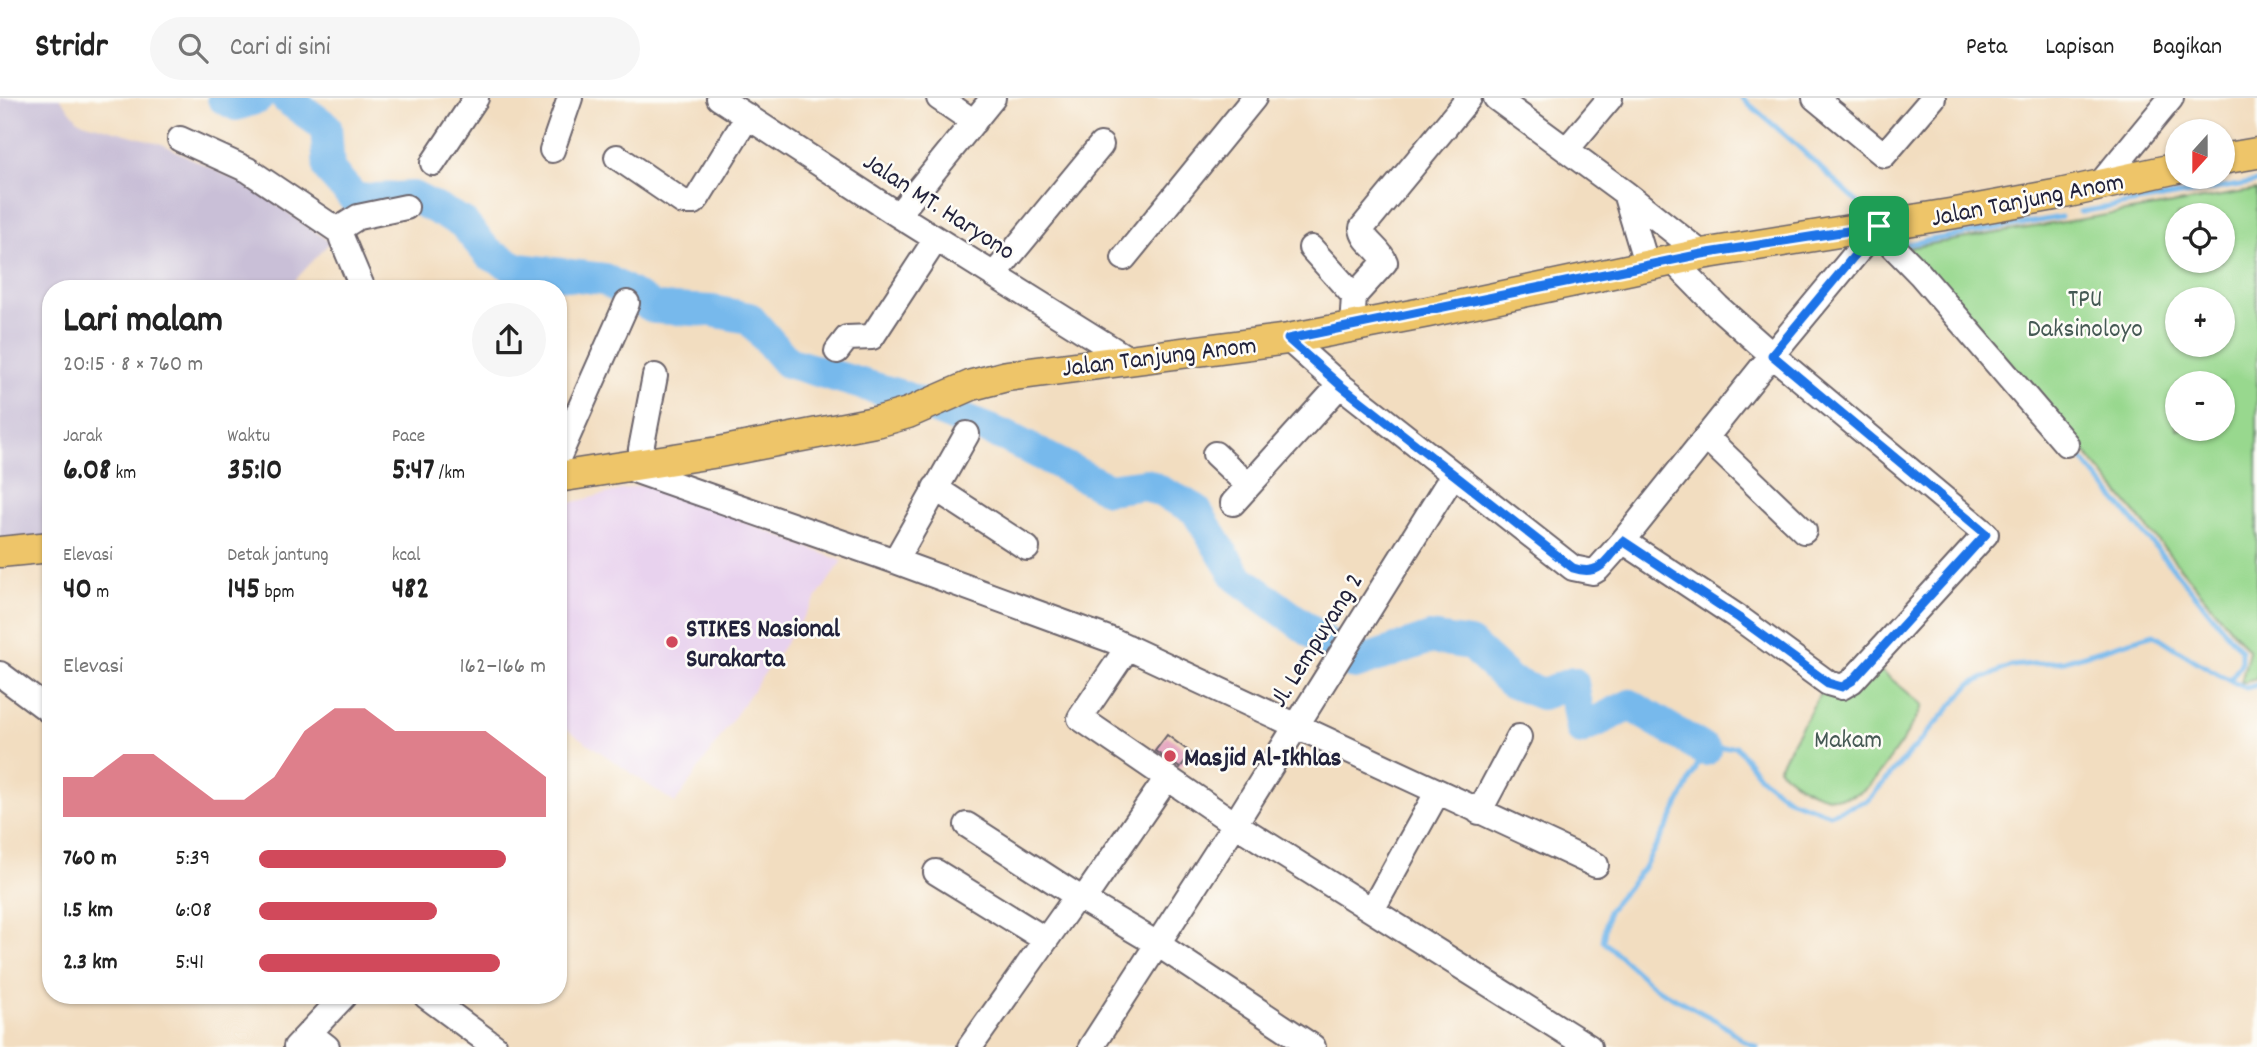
<!DOCTYPE html>
<html lang="id">
<head>
<meta charset="utf-8">
<style>
  body { margin:0; font-family:Dekko,sans-serif; background:#f6f6f6; color:#222; height:100vh; display:flex; flex-direction:column; font-size:26px; white-space:nowrap }
  * { box-sizing:border-box; margin:0 }
  p { font-size:23px; color:#767676 }
  .icon { flex:none; width:38px; height:38px; fill:none; stroke:currentColor; stroke-width:2; stroke-linecap:round; stroke-linejoin:round }
  .map { position:relative; flex:1; overflow:hidden }
  .details { position:absolute; left:42px; top:182px; width:525px; height:724px; display:flex; flex-direction:column; background:#fff; border-radius:28px; box-shadow:0 2px 5px #0004 }
  .details>* { flex:none }
  .needle { width:46px; rotate:201deg }
  .buttons { position:absolute; left:2165px; top:21px; display:grid; gap:14px }
  .buttons a { display:grid; place-items:center; width:70px; height:70px; border-radius:50%; background:#fff; box-shadow:0 2px 5px #0004; font-size:35px }
  .pin { position:absolute; display:grid; place-items:center; width:60px; height:60px; color:#fff; margin:-30px; border-radius:14px; box-shadow:0 4px 10px #0006 }
  .round { display:grid; place-items:center; flex:none; width:74px; height:74px; border-radius:37px; background:#f6f6f6 }
  .summary { display:flex; align-items:center; justify-content:space-between; height:119px; padding:0 21px }
  h1 { font-size:38px; font-weight:800; line-height:52px }
  .metrics { display:grid; grid-template-columns:repeat(3,1fr); gap:10px; height:119px; padding:7px 21px }
  .metrics div { display:grid; align-content:center }
  .metrics b { font-size:30px; font-weight:800 }
  .metrics small { font-size:19px; font-weight:400 }
  .metrics p { font-size:19px }
  .chart { height:196px; padding:14px 21px }
  .chart p { display:flex; justify-content:space-between }
  .chart svg { width:100%; height:126px; margin-top:7px; fill:#d1495b; opacity:.7 }
  ul { padding:0 21px; list-style:none; font-size:23px }
  li { display:grid; grid-template-columns:112px 84px 1fr; align-items:center; height:52px }
  li i { height:18px; border-radius:9px; background:#d1495b }
  header { display:flex; align-items:center; gap:42px; box-sizing:border-box; height:98px; padding:0 35px; background:#fff; border-bottom:2px solid #e0e0e0 }
  header strong { font-size:33px }
  nav { display:flex; gap:38px; margin-inline-start:auto; font-size:24px }
  .search { width:490px; height:63px; background:#f6f6f6; display:flex; align-items:center; gap:18px; box-sizing:border-box; padding:0 24px; border-radius:38px; color:#767676; font-size:26px }
  .map>svg:first-child { display:block }
  .built { fill:#e8d2ee }
  .industrial { fill:#c9bfd7 }
  .green { fill:#98d88e; stroke:#5d7d64; stroke-width:2; fill-rule:evenodd }
  .lines { fill:none; stroke-linecap:round; stroke-linejoin:round }
  .stream { stroke:#77b9ec; stroke-width:5 }
  .river { stroke:#77b9ec; stroke-width:32 }
  .building { fill:#e6aac3 }
  .minor-casing { stroke:#6b636a; stroke-width:28 }
  .major-casing { stroke:#6b636a; stroke-width:33 }
  .minor { stroke:#fff; stroke-width:24 }
  .major { stroke:#eec569; stroke-width:30 }
  .route-casing { stroke:#fff; stroke-width:14 }
  .route { stroke:#1a73e8; stroke-width:9 }
  .poi-dot { fill:#d1495b; stroke:#fdfcf7; stroke-width:2.5 }
  .labels { text-anchor:middle; stroke-width:5; stroke-linejoin:round; paint-order:stroke }
  .street-label { font-size:26px; fill:#22223b; stroke:#fdfcf7 }
  .park-label { font-size:26px; fill:#455954; stroke:#fdfcf7 }
  .poi-label { font-size:26px; font-weight:bold; fill:#22223b; stroke:#fdfcf7; text-anchor:start }
</style>
</head>
<body>
<header>
<strong>Stridr</strong>
<div class="search"><svg class="icon" aria-label="search" viewBox="0 0 24 24"><circle cx="10" cy="10" r="6"/><path d="M15 15l6 6"/></svg>Cari di sini</div>
<nav><a>Peta</a><a>Lapisan</a><a>Bagikan</a></nav>
</header>
<div class="map">
<svg width="2257" height="949" viewBox="0 0 2257 949">
  <rect width="100%" height="100%" fill="#fdfcf7"/>
  <filter id="ink" filterUnits="userSpaceOnUse"><feTurbulence type="fractalNoise" baseFrequency=".0143" numOctaves="2"/><feDisplacementMap in="SourceGraphic" scale="14" xChannelSelector="R" yChannelSelector="G"/><feConvolveMatrix kernelMatrix="1 2 1 2 8 2 1 2 1" color-interpolation-filters="sRGB"/></filter>
  <filter id="wash" filterUnits="userSpaceOnUse"><feTurbulence type="fractalNoise" baseFrequency=".00686" numOctaves="4" result="noise"/><feDisplacementMap in="SourceGraphic" scale="28" xChannelSelector="R" yChannelSelector="G"/><feGaussianBlur stdDeviation="1.57" result="paint"/><feColorMatrix in="noise" values="0 0 0 0 0 0 0 0 0 0 0 0 0 0 0 0 0 1.4 0 .05"/><feComposite in="paint" operator="in"/></filter>
  <g filter="url(#wash)">
    <rect width="100%" height="100%" fill="#f2ddc0"/>
    <path class="built" d="M649 385 842 463 675 705 558 625V408Z"/>
    <path class="industrial" d="M0 0H60L79 23 162 46 256 92 330 144 287 191H51V442L0 446Z"/>
    <path class="green" d="M2257 92V581L2241 585 2249 553 2085 354 1907 150ZM2177 117H2222V163H2177ZM2177 201H2222V247H2177ZM2177 285H2222V331H2177Z
      M1873 566 1923 607C1913 628 1903 643 1889 662 1881 673 1872 688 1860 694 1830 710 1799 689 1778 670L1825 587Z"/>
    <g class="lines">
      <path class="stream" d="M1742 0 1791 42 1872 118
        M2080 114 2257 84
        M1902 147 2061 119
        M2072 349 2241 552V566L2230 582
        M1757 949 1744 943 1719 924 1654 889 1603 843 1608 813 1643 771 1673 718 1705 652 1736 648 1760 679 1788 701 1830 716 1868 702 1971 586 2011 568 2064 563 2154 536C2184 556 2213 575 2246 590L2257 587"/>
      <path class="river" d="M223 0 236 7 258 0
        M286 0 326 29 329 72 356 102 413 99 462 124 489 156 519 171 604 181 655 210 712 213 749 220 787 264 899 297 1007 339 1108 391 1146 386 1195 411 1237 479 1355 566 1430 540 1470 546 1511 584 1542 596 1573 585 1581 631 1630 607 1705 652"/>
    </g>
    <g id="blocks">
      <path class="building" d="M1167 637 1191 655 1180 670 1155 653Z"/>
    </g>
  </g>
  <g filter="url(#ink)">
    <use href="#blocks" fill-opacity="0" stroke="#6b636a" stroke-width="2"/>
    <g class="lines">
      <g class="minor-casing">
        <path id="minor" d="M719 0 898 117 1130 262
          M939 0 974 24
          M1496 0 1625 95 1702 156
          M1815 0 1884 57 1933 0
          M180 41 248 72 340 134
          M1567 51 1610 0
          M552 52 570 0
          M617 59 683 104H694L698 99 748 18
          M433 65 476 0
          M2101 85 2171 0
          M1625 95 1647 168
          M898 117 993 0
          M1876 131 1920 176 2066 346
          M1311 150 1354 198
          M1124 160 1254 0
          M994 177 1101 47
          M363 191 342 141 340 134 342 129 358 119 406 109
          M1352 229 1354 198 1385 164C1380 150 1363 144 1362 130L1469 0
          M1288 241 1340 287 1573 470 1593 474 1598 471 1623 443 1772 257 1879 128
          M837 253 847 240 872 239 936 141
          M1706 339 1804 433
          M1215 356 1248 387
          M558 360 627 205
          M641 367V351L655 278
          M625 369 895 463 1114 543 1596 767
          M935 390 1027 450
          M1233 405 1340 287
          M1623 443 1739 520 1828 585 1842 589 1852 583 1986 436 1772 257 1718 209 1673 163
          M895 463 967 336
          M1128 549 1080 620 1235 726 1589 949
          M0 576 51 614
          M1479 714 1519 639
          M967 727 1083 802 1159 847 1313 949
          M936 774 1046 842
          M1083 802 1167 680
          M1372 812 1437 695
          M426 898 495 949
          M309 935 327 949
          M296 949 344 898
          M970 949 1077 798
          M1091 949 1235 726 1453 377"/>
      </g>
      <g class="major-casing">
        <path id="major" d="M2222 61 2257 55
          M558 379 719 354 880 323 908 315 972 287 1007 278 1288 241 1428 214 1702 156 1950 116 2060 96 2177 70
          M0 454 51 449"/>
      </g>
      <use href="#minor" class="minor"/>
      <use href="#major" class="major"/>
    </g>
  </g>
  <g class="lines" filter="url(#ink)">
    <g class="route-casing">
      <path id="route" d="M1879 128 1772 257 1986 436 1852 583 1842 589 1828 585 1739 520 1623 443C1606 462 1601 479 1573 470L1340 287 1288 241 1702 156Z"/>
    </g>
    <use href="#route" class="route"/>
  </g>
  <g class="poi-dot">
    <circle cx="672" cy="544" r="7"/>
    <circle cx="1170" cy="658" r="7"/>
  </g>
  <g class="labels">
    <g class="street-label">
      <text transform="translate(2027 100) rotate(-11)" y="9">Jalan Tanjung Anom</text>
      <text transform="translate(940 107) rotate(33)" y="9">Jalan MT. Haryono</text>
      <text transform="translate(1159 257) rotate(-7)" y="9">Jalan Tanjung Anom</text>
      <text transform="translate(1315 541) rotate(-58)" y="9">Jl. Lempuyang 2</text>
    </g>
    <g class="park-label">
      <text x="2085" y="208">TPU<tspan x="2085" dy="30">Daksinoloyo</tspan></text>
      <text x="1848" y="649">Makam</text>
    </g>
    <g class="poi-label">
      <text x="686" y="538">STIKES Nasional<tspan x="686" dy="30">Surakarta</tspan></text>
      <text x="1184" y="667">Masjid Al-Ikhlas</text>
    </g>
  </g>
</svg>
<div class="buttons">
<a><svg class="needle" viewBox="-14 -14 28 28"><path d="M0-13l5 13h-10z" fill="#e53935"/><path d="M0 13l5-13h-10z" fill="#767676"/></svg></a>
<a><svg class="icon" aria-label="locate" viewBox="0 0 24 24"><circle cx="12" cy="12" r="6"/><path d="M12 2v4M12 18v4M2 12h4M18 12h4"/></svg></a>
<a>+</a>
<a>−</a>
</div>
<div class="pin" style="left:1879px;top:128px;background:#1e9e55"><svg class="icon" aria-label="arrive" viewBox="0 0 24 24"><path d="M6 21V4h12l-3 4 3 4H6"/></svg></div>
<section class="details">
<div class="summary"><div><h1>Lari malam</h1><p>20:15 · 8 × 760 m</p></div><a class="round"><svg class="icon" aria-label="share" viewBox="0 0 24 24"><path d="M12 15V3M7 8l5-5 5 5M5 13v7h14v-7"/></svg></a></div>
<div class="metrics">
<div><p>Jarak</p><b>6.08<small> km</small></b></div>
<div><p>Waktu</p><b>35:10</b></div>
<div><p>Pace</p><b>5:47<small> /km</small></b></div>
</div>
<div class="metrics">
<div><p>Elevasi</p><b>40<small> m</small></b></div>
<div><p>Detak jantung</p><b>145<small> bpm</small></b></div>
<div><p>kcal</p><b>482</b></div>
</div>
<div class="chart"><p><span>Elevasi</span>162–166 m</p>
<svg viewBox="0 0 160 44" preserveAspectRatio="none"><path d="M0 44V30L10 30L20 22L30 22L40 30L50 38L60 38L70 30L80 14L90 6L100 6L110 14L120 14L130 14L140 14L150 22L160 30V44z"/></svg>
</div>
<ul>
<li><b>760 m</b>5:39<i style="width:86%"></i></li>
<li><b>1.5 km</b>6:08<i style="width:62%"></i></li>
<li><b>2.3 km</b>5:41<i style="width:84%"></i></li>
</ul>
</section>
</div>
</body>
</html>
